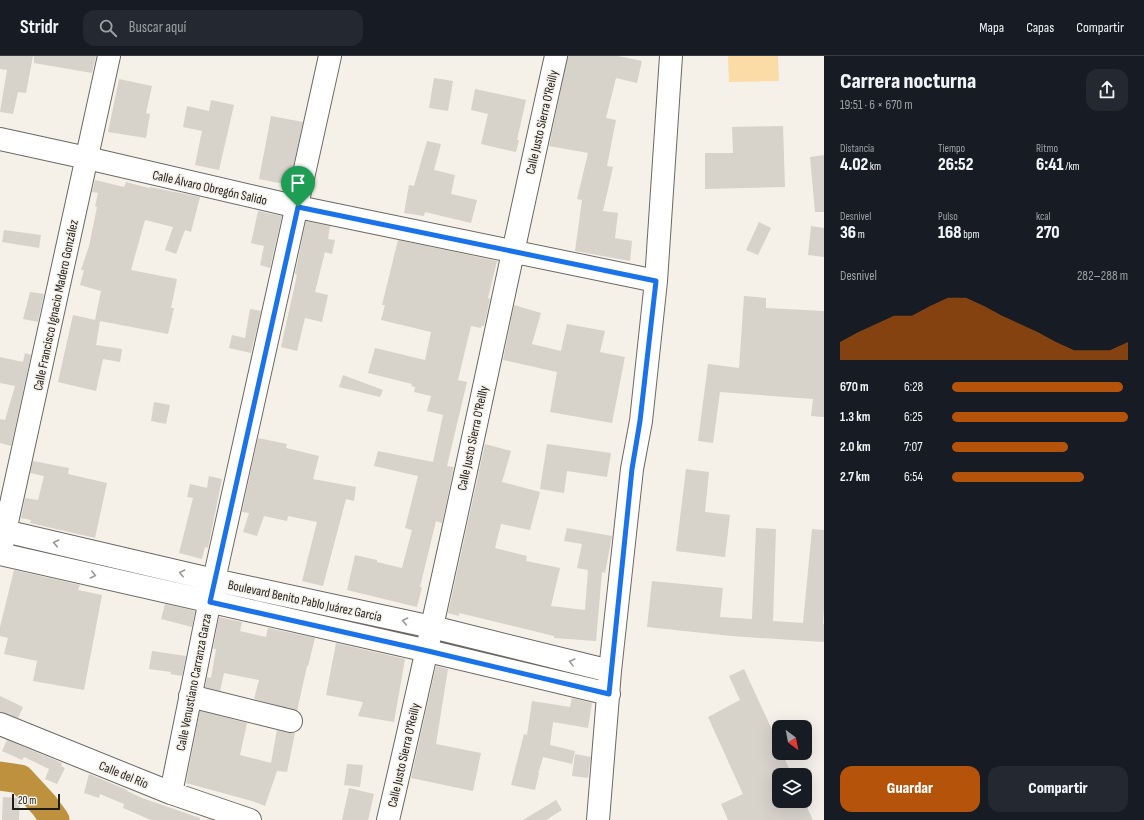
<!DOCTYPE html>
<html lang="es">
<head>
<meta charset="utf-8">
<style>
  body { margin:0; font-family:"Sofia Sans Condensed",sans-serif; background:#242831; color:#f1f3f6; height:100vh; display:flex; flex-direction:column; font-size:15px; white-space:nowrap }
  * { box-sizing:border-box; margin:0 }
  p { font-size:13px; color:#9ea1a6 }
  .icon { flex:none; width:22px; height:22px; fill:none; stroke:currentColor; stroke-width:2; stroke-linecap:round; stroke-linejoin:round }
  .map { position:relative; flex:1; overflow:hidden }
  .drawer { display:flex; flex-direction:column; background:#171b24; width:320px }
  .drawer>* { flex:none }
  .needle { width:26px; rotate:148deg }
  .controls { position:absolute; left:772px; top:664px; display:grid; gap:8px }
  .controls a { display:grid; place-items:center; width:40px; height:40px; border-radius:8px; background:#171b24; box-shadow:0 4px 16px #0002; font-size:20px }
  .scale { position:absolute; left:12px; bottom:10px; width:48px; box-sizing:border-box; padding-left:4px; border:2px solid #201e1b; border-top:0; font-size:11px; line-height:14px; white-space:nowrap; color:#201e1b; -webkit-text-stroke:3px #f5f0e8; paint-order:stroke }
  .pin { position:absolute; display:grid; place-items:center; width:34px; height:34px; color:#fff; margin:-41px -17px; border-radius:50% 50% 50% 0; rotate:-45deg; box-shadow:0 0 4px #0007 }
  .pin .icon { rotate:45deg }
  .round { display:grid; place-items:center; flex:none; width:42px; height:42px; border-radius:12px; background:#242831 }
  .headline { display:flex; align-items:center; justify-content:space-between; height:68px; padding:0 16px }
  h1 { font-size:22px; font-weight:800; line-height:30px }
  .figures { display:grid; grid-template-columns:repeat(3,1fr); gap:6px; height:68px; padding:4px 16px }
  .figures div { display:grid; align-content:center }
  .figures b { font-size:17px; font-weight:800 }
  .figures small { font-size:11px; font-weight:400 }
  .figures p { font-size:11px }
  .chart { height:112px; padding:8px 16px }
  .chart p { display:flex; justify-content:space-between }
  .chart svg { width:100%; height:72px; margin-top:4px; fill:#b45309; opacity:.7 }
  .cta { display:flex; gap:8px; margin-top:auto; padding:8px 16px }
  .cta a { flex:1; height:46px; border-radius:12px; background:#b45309; color:#fff; font-size:16px; font-weight:800; line-height:46px; text-align:center }
  .cta a+a { background:#242831; color:#f1f3f6 }
  ul { padding:0 16px; list-style:none; font-size:13px }
  li { display:grid; grid-template-columns:64px 48px 1fr; align-items:center; height:30px }
  li i { height:10px; border-radius:5px; background:#b45309 }
  header { display:flex; align-items:center; gap:24px; box-sizing:border-box; height:56px; padding:0 20px; background:#171b24; border-bottom:1px solid #363941 }
  header strong { font-size:19px }
  nav { display:flex; gap:22px; margin-inline-start:auto; font-size:14px }
  .search { width:280px; height:36px; background:#242831; display:flex; align-items:center; gap:10px; box-sizing:border-box; padding:0 14px; border-radius:12px; color:#9ea1a6; font-size:15px }
  main { display:flex; flex:1; min-height:0 }
  .map>svg:first-child { display:block }
  .green { fill:#fbdba6 }
  .lines { fill:none; stroke-linecap:round; stroke-linejoin:round }
  .river { stroke:#be913e; stroke-width:29 }
  .building { fill:#d7d2ca }
  .minor-casing { stroke:#6c6861; stroke-width:24 }
  .minor { stroke:#fff; stroke-width:22 }
  .oneway { stroke:#9b9a98 }
  .route-casing { stroke:#fff; stroke-width:8 }
  .route { stroke:#1a73e8; stroke-width:5 }
  .labels { text-anchor:middle; stroke-width:3; stroke-linejoin:round; paint-order:stroke }
  .street-label { font-size:13px; fill:#201e1b; stroke:#f5f0e8 }
</style>
</head>
<body>
<header>
<strong>Stridr</strong>
<div class="search"><svg class="icon" aria-label="search" viewBox="0 0 24 24"><circle cx="10" cy="10" r="6"/><path d="M15 15l6 6"/></svg>Buscar aquí</div>
<nav><a>Mapa</a><a>Capas</a><a>Compartir</a></nav>
</header>
<main>
<div class="map">
<svg width="824" height="764" viewBox="0 0 824 764">
  <rect width="100%" height="100%" fill="#f5f0e8"/>
  <path class="green" d="M728 0H778L779 25 729 26Z"/>
  <g class="lines">
    <path class="river" d="M0 720 20 723 44 749 55 764"/>
  </g>
  <path class="building" d="M0 0H33L26 37 18 36 13 58 0 56 7 14 0 13Z
    M34 0H96L92 17 34 7Z
    M568 0H618L642 5 637 27 616 22 606 62 616 64 607 110 613 111 603 155 618 157 615 182 632 185 630 205 575 195 582 144 577 143 588 97 549 90Z
    M434 22 453 25 448 55 429 52Z
    M119 23 152 30 146 57 150 58 146 82 108 76Z
    M475 33 526 44 517 84H519L516 96 481 88 488 58 471 54Z
    M211 44 234 49 219 114 195 109 202 75 183 71 187 50 209 55Z
    M271 60 303 66 289 129 259 123Z
    M783 70 785 131 705 133V97H733L732 71Z
    M427 85 441 88 434 114 455 119 451 138 477 144 471 167 425 156 424 160 404 157 409 129 414 130Z
    M824 99V156H815L810 101Z
    M95 124 124 131 126 126 149 132 150 131 200 141 191 176 185 174 176 198 165 194 173 171 145 164 131 214 177 223 171 252H174L168 278 100 265 96 289 122 293 120 306 103 303 96 335 58 326 73 259 95 264 101 235 80 229 84 214H81L89 190 97 151 95 150 98 137 92 136Z
    M258 155 282 160 270 212 260 209 264 190 251 187Z
    M306 165 330 170 328 183 335 184 332 198 325 196 315 236 328 239 322 266 305 262 297 295 281 291 297 219 295 218Z
    M759 166 771 172 758 199 746 194Z
    M811 170 824 172V201L808 199Z
    M4 174 41 179 39 192 2 186Z
    M398 184 497 205 488 242 490 243 484 270H481V272L471 270 458 324 467 326 447 410 454 411 442 467 436 465 420 531H422L417 551 347 534 355 499 377 504V506L402 512 412 474 405 472 418 420 374 410 378 395 433 406 443 359 427 355 431 340 414 336 415 331 411 330 412 328 368 317 375 292 425 304 431 276 381 264 385 249H382Z
    M30 236 44 238 38 266 23 263Z
    M744 240 766 242V252L824 255V361L811 360 813 343 720 336 713 387 698 385 708 308 739 312Z
    M514 249 541 257 532 288 561 295 567 268 605 275 600 296 625 301 612 367 550 356 557 316 503 304Z
    M250 253 261 255 251 297 229 292 232 279 245 282Z
    M25 297 31 299 11 390 0 387V363L5 364 15 330 0 327V301L23 306Z
    M343 319 383 334 380 341 339 331Z
    M154 346 170 349 166 368 151 365Z
    M258 382 287 388 286 392 319 400 313 423 356 431 354 445 346 443 323 530 302 525 317 466 288 460 287 465 264 460 257 480 243 476 249 457 242 456Z
    M485 388 511 395 502 426 540 436 530 474 501 468 495 492 527 500 526 505 560 512 551 550 585 554 588 514 577 512 582 488 564 485 567 472 612 480 605 517 602 516 596 585 554 582V580L459 557V560L448 557Z
    M547 388 611 397 607 421 567 415 564 437 540 433Z
    M33 405 69 412 68 418 107 427 95 482 30 467 31 464 21 462 25 442 38 444 44 420 30 417Z
    M686 413 709 416 705 456 730 459 725 501 676 495Z
    M209 420 222 423 208 492 205 491 202 503 179 497 193 442 187 441 190 428 207 432Z
    M756 472 776 473 773 565 803 567 812 473 824 474V552L823 568H824V586L731 580 647 571 652 525 723 532 720 561 752 563Z
    M14 514 80 529 78 534 102 539 84 634 33 625 37 605 4 598 8 582 0 580V571Z
    M165 548 195 555 192 571 161 563Z
    M219 561 242 566 240 575 266 581 268 572 315 582 308 610H307L297 655 254 643 259 624 224 617 220 635 205 631 207 621 211 622 216 593H213Z
    M336 587 405 603 394 666 358 660 363 646 326 639Z
    M152 595 186 600 182 620 170 618 171 616 149 613Z
    M436 610 448 613 436 688 481 697 473 735 411 722Z
    M744 613 779 689V697H782L792 719H779V745H804L813 764H728L721 748 743 738 708 661 740 644 729 620Z
    M0 640 23 651 18 662 0 656Z
    M572 642 592 647 588 672 553 666 550 689 575 695 572 708 543 701 539 715H538L539 717 535 734 511 729 524 678 527 679 532 645 570 651Z
    M200 655 247 667 240 699 271 707 277 674 288 677H295L287 716 277 715 265 750 252 745 186 727Z
    M7 684 62 707 61 710 65 712 57 728 45 723 49 713 24 701 22 704 2 695Z
    M575 698 591 701 588 722 572 720Z
    M347 708 363 709 360 731 344 729Z
    M89 718 127 734V735L142 742 200 762V764H151L123 752 124 748 100 738 99 742 84 737Z
    M349 732 374 738 368 764H342Z
    M3 741 20 742 19 764H2Z
    M556 744 562 754 546 764H523Z"/>
  <g class="lines">
    <g class="minor-casing">
      <path id="minor" d="M0 83 87 102 298 151 656 225
        M0 474 214 524 432 571 610 615
        M2 489 109 0
        M0 498 428 595 609 638
        M190 640 291 665
        M0 668 171 737 250 764
        M171 737 214 524 330 0
        M388 764C448 510 499 254 556 0
        M598 764 610 615 632 413 641 365 656 225 671 0"/>
    </g>
    <use href="#minor" class="minor"/>
  </g>
  <defs><path id="oneway-chevron" d="M-2-3.5L2.5 0L-2 3.5" fill="none" stroke-width="1.6" stroke-linecap="round" stroke-linejoin="round"/></defs>
  <g class="oneway">
    <use href="#oneway-chevron" transform="translate(56 487) rotate(-167)"/>
    <use href="#oneway-chevron" transform="translate(182 517) rotate(-167)"/>
    <use href="#oneway-chevron" transform="translate(93 519) rotate(13)"/>
    <use href="#oneway-chevron" transform="translate(405 565) rotate(-168)"/>
    <use href="#oneway-chevron" transform="translate(572 606) rotate(-166)"/>
  </g>
  <g class="lines">
    <g class="route-casing">
      <path id="route" d="M298 151 656 225 640 365 632 413 609 638 428 595 210 546Z"/>
    </g>
    <use href="#route" class="route"/>
  </g>
  <g class="labels">
    <g class="street-label">
      <text transform="translate(541 66) rotate(-77)" y="5">Calle Justo Sierra O'Reilly</text>
      <text transform="translate(210 131) rotate(13)" y="5">Calle Álvaro Obregón Salido</text>
      <text transform="translate(55 249) rotate(-78)" y="5">Calle Francisco Ignacio Madero González</text>
      <text transform="translate(472 382) rotate(-78)" y="5">Calle Justo Sierra O'Reilly</text>
      <text transform="translate(305 544) rotate(12)" y="5">Boulevard Benito Pablo Juárez García</text>
      <text transform="translate(193 626) rotate(-79)" y="5">Calle Venustiano Carranza Garza</text>
      <text transform="translate(403 699) rotate(-77)" y="5">Calle Justo Sierra O'Reilly</text>
      <text transform="translate(124 718) rotate(22)" y="5">Calle del Río</text>
    </g>
  </g>
</svg>
<div class="controls">
<a><svg class="needle" viewBox="-14 -14 28 28"><path d="M0-13l5 13h-10z" fill="#e53935"/><path d="M0 13l5-13h-10z" fill="#9ea1a6"/></svg></a>
<a><svg class="icon" aria-label="layers" viewBox="0 0 24 24"><path d="M12 4l9 5-9 5-9-5zM3 14l9 5 9-5"/></svg></a>
</div>
<div class="scale">20 m</div>
<div class="pin" style="left:298px;top:151px;background:#1e9e55"><svg class="icon" aria-label="arrive" viewBox="0 0 24 24"><path d="M6 21V4h12l-3 4 3 4H6"/></svg></div>
</div>
<section class="drawer">
<div class="headline"><div><h1>Carrera nocturna</h1><p>19:51 · 6 × 670 m</p></div><a class="round"><svg class="icon" aria-label="share" viewBox="0 0 24 24"><path d="M12 15V3M7 8l5-5 5 5M5 13v7h14v-7"/></svg></a></div>
<div class="figures">
<div><p>Distancia</p><b>4.02<small> km</small></b></div>
<div><p>Tiempo</p><b>26:52</b></div>
<div><p>Ritmo</p><b>6:41<small> /km</small></b></div>
</div>
<div class="figures">
<div><p>Desnivel</p><b>36<small> m</small></b></div>
<div><p>Pulso</p><b>168<small> bpm</small></b></div>
<div><p>kcal</p><b>270</b></div>
</div>
<div class="chart"><p><span>Desnivel</span>282–288 m</p>
<svg viewBox="0 0 160 44" preserveAspectRatio="none"><path d="M0 44V33L10 27L20 22L30 17L40 17L50 11L60 6L70 6L80 11L90 17L100 22L110 27L120 33L130 38L140 38L150 38L160 33V44z"/></svg>
</div>
<ul>
<li><b>670 m</b>6:28<i style="width:97%"></i></li>
<li><b>1.3 km</b>6:25<i style="width:100%"></i></li>
<li><b>2.0 km</b>7:07<i style="width:66%"></i></li>
<li><b>2.7 km</b>6:54<i style="width:75%"></i></li>
</ul>
<div class="cta"><a>Guardar</a><a>Compartir</a></div>
</section>
</main>
</body>
</html>
